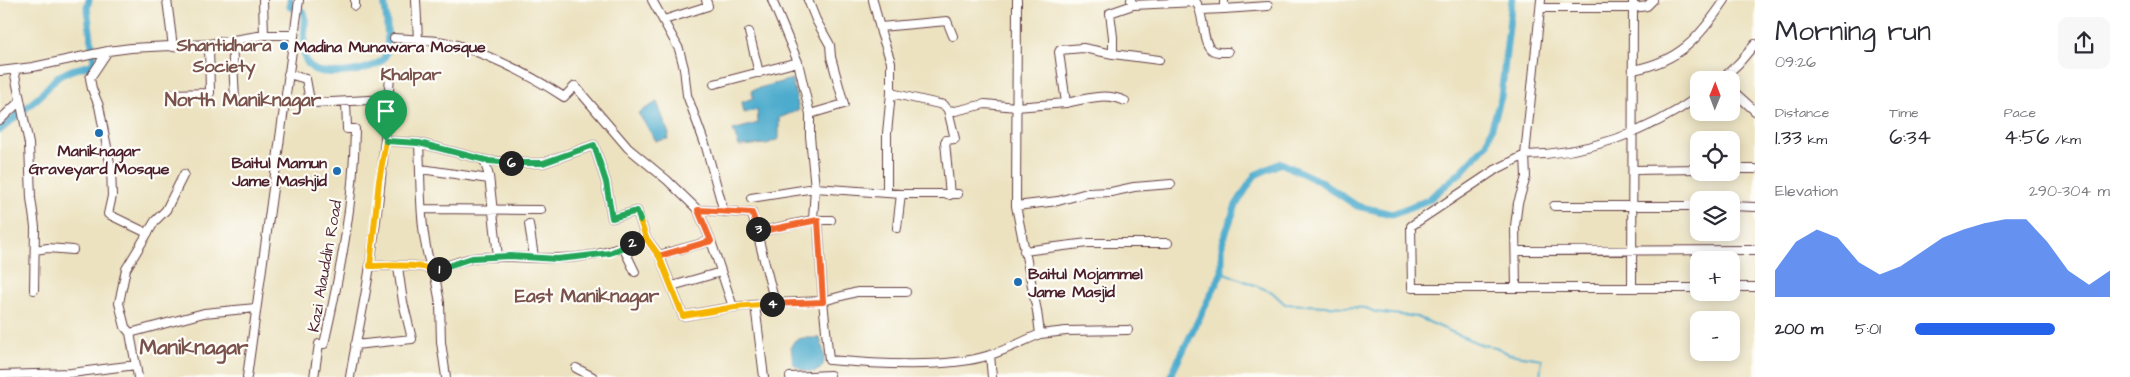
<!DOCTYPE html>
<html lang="en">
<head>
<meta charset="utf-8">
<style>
  body { margin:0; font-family:"Architects Daughter",sans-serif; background:#f7f7f7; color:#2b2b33; height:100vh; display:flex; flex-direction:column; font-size:19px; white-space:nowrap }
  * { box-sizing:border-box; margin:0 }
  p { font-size:16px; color:#7c7c81 }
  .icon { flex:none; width:28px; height:28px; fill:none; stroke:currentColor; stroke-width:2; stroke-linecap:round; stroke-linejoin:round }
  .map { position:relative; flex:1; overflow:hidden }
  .drawer { display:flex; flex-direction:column; background:#fff; width:375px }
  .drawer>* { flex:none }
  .needle { width:32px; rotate:1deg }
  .controls { position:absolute; left:1690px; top:71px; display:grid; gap:10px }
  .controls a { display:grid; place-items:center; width:50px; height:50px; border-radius:10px; background:#fff; box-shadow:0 2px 12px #0003; font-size:25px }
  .pin { position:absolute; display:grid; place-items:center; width:42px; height:42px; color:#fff; margin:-51px -21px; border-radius:50% 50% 50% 0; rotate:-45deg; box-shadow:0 0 5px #0007 }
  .pin .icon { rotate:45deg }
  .km { position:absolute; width:25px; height:25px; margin:-12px; border-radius:50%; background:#222; color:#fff; font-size:14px; line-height:25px; text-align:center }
  .round { display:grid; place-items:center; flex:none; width:52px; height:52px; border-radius:10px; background:#f7f7f7 }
  .summary { display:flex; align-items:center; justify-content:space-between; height:85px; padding:0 20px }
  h1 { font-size:28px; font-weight:600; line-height:38px }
  .figures { display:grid; grid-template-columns:repeat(3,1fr); gap:8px; height:85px; padding:5px 20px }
  .figures div { display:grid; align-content:center }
  .figures b { font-size:21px; font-weight:600 }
  .figures small { font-size:14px; font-weight:400 }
  .figures p { font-size:14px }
  .chart { height:140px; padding:10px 20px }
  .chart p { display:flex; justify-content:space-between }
  .chart svg { width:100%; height:90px; margin-top:5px; fill:#2563eb; opacity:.7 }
  ul { padding:0 20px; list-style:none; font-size:16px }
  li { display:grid; grid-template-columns:80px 60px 1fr; align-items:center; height:38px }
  li i { height:12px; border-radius:6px; background:#2563eb }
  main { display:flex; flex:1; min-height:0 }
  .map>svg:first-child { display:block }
  .water { fill:#4eaccd; stroke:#4c667c }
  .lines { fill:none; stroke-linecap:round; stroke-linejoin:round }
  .stream { stroke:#4eaccd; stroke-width:2 }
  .canal { stroke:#4eaccd; stroke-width:7 }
  .street-casing { stroke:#623c41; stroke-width:10 }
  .street { stroke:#fff; stroke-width:8 }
  .split-1-casing { stroke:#fff; stroke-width:10 }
  .split-2-casing { stroke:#fff; stroke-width:10 }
  .split-3-casing { stroke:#fff; stroke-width:10 }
  .split-4-casing { stroke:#fff; stroke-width:10 }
  .split-5-casing { stroke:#fff; stroke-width:10 }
  .split-6-casing { stroke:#fff; stroke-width:10 }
  .split-7-casing { stroke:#fff; stroke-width:10 }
  .split-1 { stroke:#f5b400; stroke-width:6 }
  .split-2 { stroke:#22a559; stroke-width:6 }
  .split-3 { stroke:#f0652b; stroke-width:6 }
  .split-4 { stroke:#f0652b; stroke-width:6 }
  .split-5 { stroke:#f5b400; stroke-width:6 }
  .split-6 { stroke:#22a559; stroke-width:6 }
  .split-7 { stroke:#22a559; stroke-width:6 }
  .poi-dot { fill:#1f6fb2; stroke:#fdfcf7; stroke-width:2 }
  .labels { text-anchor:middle; stroke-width:4.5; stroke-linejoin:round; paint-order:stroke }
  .poi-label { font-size:16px; font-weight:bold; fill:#4a1f2b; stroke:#fdfcf7; text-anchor:start }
  .street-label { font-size:16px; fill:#4a1f2b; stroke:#fdfcf7 }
  .neighbourhood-label { font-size:18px; font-weight:bold; fill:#7a524c; stroke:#fdfcf7 }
  .quarter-label { font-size:19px; font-weight:bold; fill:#7a524c; stroke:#fdfcf7 }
  .district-label { font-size:21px; font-weight:bold; fill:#7a524c; stroke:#fdfcf7 }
</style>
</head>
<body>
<main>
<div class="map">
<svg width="1755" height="377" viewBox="0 0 1755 377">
  <rect width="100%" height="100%" fill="#fdfcf7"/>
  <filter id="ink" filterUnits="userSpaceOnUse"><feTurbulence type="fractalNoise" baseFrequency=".02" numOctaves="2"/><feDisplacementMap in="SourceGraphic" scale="10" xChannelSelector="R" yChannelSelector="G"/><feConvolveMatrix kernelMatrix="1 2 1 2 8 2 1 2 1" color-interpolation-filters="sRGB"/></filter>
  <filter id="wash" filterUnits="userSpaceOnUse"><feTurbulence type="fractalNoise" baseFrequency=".0096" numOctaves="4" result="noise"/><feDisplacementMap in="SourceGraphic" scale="20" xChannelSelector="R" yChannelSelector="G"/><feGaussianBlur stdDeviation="1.12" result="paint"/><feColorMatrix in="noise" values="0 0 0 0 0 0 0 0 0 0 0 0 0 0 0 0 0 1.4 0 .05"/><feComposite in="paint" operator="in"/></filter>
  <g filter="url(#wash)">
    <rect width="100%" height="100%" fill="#ece2c0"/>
    <path class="water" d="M792 79 799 110 779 118V139L767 144 739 146 733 130 758 123 757 110 744 113 742 102 753 98 752 90Z
      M657 102 669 134 668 139 656 141 638 113Z
      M803 338H820C822 346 826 357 823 365 817 377 800 371 793 363L791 346 795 340Z"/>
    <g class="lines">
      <path class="stream" d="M1222 272 1272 292 1285 304 1366 308 1375 312 1417 317 1482 345 1496 347 1509 354 1542 359 1540 377"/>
      <path class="canal" d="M290 0V7L304 12 305 16C306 26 302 50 305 58 306 62 311 68 315 70 330 76 380 72 386 54 390 40 386 14 384 0
        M0 130 39 97 57 77 72 70 91 65 94 62 87 7 89 0
        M1170 377 1222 272V243L1236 205 1255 175 1281 163 1321 182 1357 206 1392 214 1428 200 1461 172 1487 144 1501 97 1512 0"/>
    </g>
  </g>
  <g filter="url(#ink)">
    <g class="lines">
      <g class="street-casing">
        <path id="street" d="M167 0 173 47
          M263 0 264 35
          M416 0 418 40
          M652 0 679 49 684 68 687 95 706 147 724 212
          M772 0 798 62 810 114V136L815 188 813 220
          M808 0 816 20 830 45 831 57 844 104 810 114
          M873 0 881 33 891 62V93L939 104 944 105 948 110
          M1224 0V9L1268 6
          M1541 0 1525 155C1587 154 1649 132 1699 96
          M1133 5 1196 2C1205 14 1201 43 1212 50 1216 53 1223 52 1228 52
          M355 6V0
          M1541 8H1633L1647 6 1653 0
          M1201 10 1224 9
          M664 20 708 6 706 0
          M880 27 947 21 953 36
          M749 32 759 73
          M394 38C416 40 440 39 460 46 496 58 532 76 564 97L575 86 628 148 667 180 698 210 752 213 775 303 823 301 829 360C873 364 948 369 990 355 1007 350 1023 341 1040 334L1037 311 1016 206 1017 0
          M232 41 235 100
          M108 51 90 78 92 89 99 106 111 168 112 196 108 214 147 233
          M1113 54 1159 60
          M14 70 29 144 31 198 35 227 34 290
          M1633 70C1680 61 1699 38 1725 0
          M0 71 33 67 108 51 131 48 209 44 264 35H293
          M288 74 306 79 310 101 313 103 388 99
          M1721 80 1739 63 1755 44
          M714 84 798 62
          M1731 89 1755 111
          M171 94 210 93 209 44
          M1066 103C1086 99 1105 92 1125 101
          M0 120 19 102
          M386 141 419 143 489 161 524 163H543L594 145 606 182 612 218 637 211 646 238
          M419 143C421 184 419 228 431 268
          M484 160 489 176 498 257
          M421 169 489 179
          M1731 169H1755
          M1633 170 1699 169
          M887 193V133L891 93
          M950 195 945 142 946 140 955 139 948 110 955 111 985 104 1016 107 1066 103 1059 52 1060 50 1083 48 1113 54V37L1110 13 1133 5 1131 0
          M751 198 815 188 901 194H958
          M1016 206 1058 201 1087 193 1111 192 1134 187 1171 184
          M1554 206H1699
          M1731 206 1755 207
          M422 209 541 210
          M818 220 823 301 857 292H906
          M529 224 534 257
          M897 228 901 194
          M758 232 813 220H831
          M711 241 733 307
          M623 247 635 272
          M35 250 48 248 73 250
          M1024 251 1088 243H1168
          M1516 251 1755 250
          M659 255 683 316 733 307 775 303
          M370 266C384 266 425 263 434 271 447 266 460 260 474 258 508 254 542 261 577 257 604 255 621 247 646 238L659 255 711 241 698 210
          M434 271 440 303 441 342 446 377
          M672 286 721 272
          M1731 287H1755
          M1516 288 1515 226 1518 203 1526 177 1525 155 1495 170 1411 226 1412 288C1508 288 1603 288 1699 288
          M1632 288 1633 0
          M755 305 764 377
          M130 333 125 327 119 303 126 269 155 221 166 210 184 174
          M130 333 204 313 256 308
          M130 333 138 377
          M1040 334 1066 331 1128 330
          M355 345 412 339 403 302 398 267
          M990 355 992 377
          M576 368 593 377
          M0 375 71 373 136 365
          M247 377 299 0
          M314 377 319 344H324C340 274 354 202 355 129H347L346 102
          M350 377C356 340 365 302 370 265 379 202 386 139 390 75
          M790 377 830 375"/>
      </g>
      <use href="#street" class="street"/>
    </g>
  </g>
  <g class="lines" filter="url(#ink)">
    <g class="split-1-casing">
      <path id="split-1" d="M386 141 379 181 370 266C384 266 425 263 434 271L439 269"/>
    </g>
    <g class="split-2-casing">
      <path id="split-2" d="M439 269 472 258 510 256 557 259 577 257 610 253 632 243"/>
    </g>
    <g class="split-3-casing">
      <path id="split-3" d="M632 243 646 238 659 256 711 241 698 210 752 213 758 229"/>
    </g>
    <g class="split-4-casing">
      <path id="split-4" d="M758 229V232L818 220 823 302 772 304"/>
    </g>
    <g class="split-5-casing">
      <path id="split-5" d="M640 220 646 238 659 256 683 316 735 307 772 304"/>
    </g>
    <g class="split-6-casing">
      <path id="split-6" d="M511 163H543L594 145 606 182 612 218 637 211 640 220"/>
    </g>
    <g class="split-7-casing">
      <path id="split-7" d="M386 141 419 143 489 161 511 163"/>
    </g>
    <use href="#split-1" class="split-1"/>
    <use href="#split-2" class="split-2"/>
    <use href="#split-3" class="split-3"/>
    <use href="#split-4" class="split-4"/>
    <use href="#split-5" class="split-5"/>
    <use href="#split-6" class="split-6"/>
    <use href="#split-7" class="split-7"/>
  </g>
  <g class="poi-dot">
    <circle cx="284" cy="46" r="5"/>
    <circle cx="99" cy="133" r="5"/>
    <circle cx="337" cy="171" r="5"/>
    <circle cx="1018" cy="282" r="5"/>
  </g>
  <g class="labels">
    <g class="poi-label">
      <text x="294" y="52">Madina Munawara Mosque</text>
      <text x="99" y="156" text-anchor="middle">Maniknagar<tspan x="99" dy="18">Graveyard Mosque</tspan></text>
      <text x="327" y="168" text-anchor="end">Baitul Mamun<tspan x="327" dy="18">Jame Mashjid</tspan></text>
      <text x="1028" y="279">Baitul Mojammel<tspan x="1028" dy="18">Jame Masjid</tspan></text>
    </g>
    <g class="street-label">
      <text transform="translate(324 266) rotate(-80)" y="6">Kazi Alauddin Road</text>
    </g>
    <g class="neighbourhood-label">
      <text x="224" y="51">Shantidhara<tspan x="224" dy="21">Society</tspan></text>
      <text x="411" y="80">Khalpar</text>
    </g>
    <g class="quarter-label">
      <text x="243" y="106">North Maniknagar</text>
      <text x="587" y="302">East Maniknagar</text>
    </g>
    <g class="district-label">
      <text x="194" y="354">Maniknagar</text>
    </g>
  </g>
</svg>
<div class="controls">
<a><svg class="needle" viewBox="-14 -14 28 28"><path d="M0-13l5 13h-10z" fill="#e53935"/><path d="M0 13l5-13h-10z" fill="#7c7c81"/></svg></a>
<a><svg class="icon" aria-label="locate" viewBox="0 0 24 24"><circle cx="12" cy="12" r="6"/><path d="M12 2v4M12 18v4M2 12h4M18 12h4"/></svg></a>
<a><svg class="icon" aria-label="layers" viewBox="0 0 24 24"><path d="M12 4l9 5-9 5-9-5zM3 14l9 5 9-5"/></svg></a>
<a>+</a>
<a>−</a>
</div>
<div class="pin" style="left:386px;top:141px;background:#1e9e55"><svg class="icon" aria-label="arrive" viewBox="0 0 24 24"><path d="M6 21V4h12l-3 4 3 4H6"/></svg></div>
<b class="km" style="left:439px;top:269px">1</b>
<b class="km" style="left:632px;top:243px">2</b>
<b class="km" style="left:758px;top:229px">3</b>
<b class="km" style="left:772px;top:304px">4</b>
<b class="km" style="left:511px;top:163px">6</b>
</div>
<section class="drawer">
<div class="summary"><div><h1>Morning run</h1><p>09:26</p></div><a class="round"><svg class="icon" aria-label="share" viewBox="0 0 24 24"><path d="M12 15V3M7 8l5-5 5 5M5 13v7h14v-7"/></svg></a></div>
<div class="figures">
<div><p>Distance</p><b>1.33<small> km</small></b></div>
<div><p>Time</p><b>6:34</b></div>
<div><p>Pace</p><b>4:56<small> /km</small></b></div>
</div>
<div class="chart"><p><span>Elevation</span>290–304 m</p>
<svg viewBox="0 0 160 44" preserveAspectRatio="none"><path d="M0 44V31L10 17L20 11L30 15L40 27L50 33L60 29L70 22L80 15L90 11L100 8L110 6L120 6L130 17L140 31L150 38L160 31V44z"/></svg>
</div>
<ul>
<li><b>200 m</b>5:01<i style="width:72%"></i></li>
</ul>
</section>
</main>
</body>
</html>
